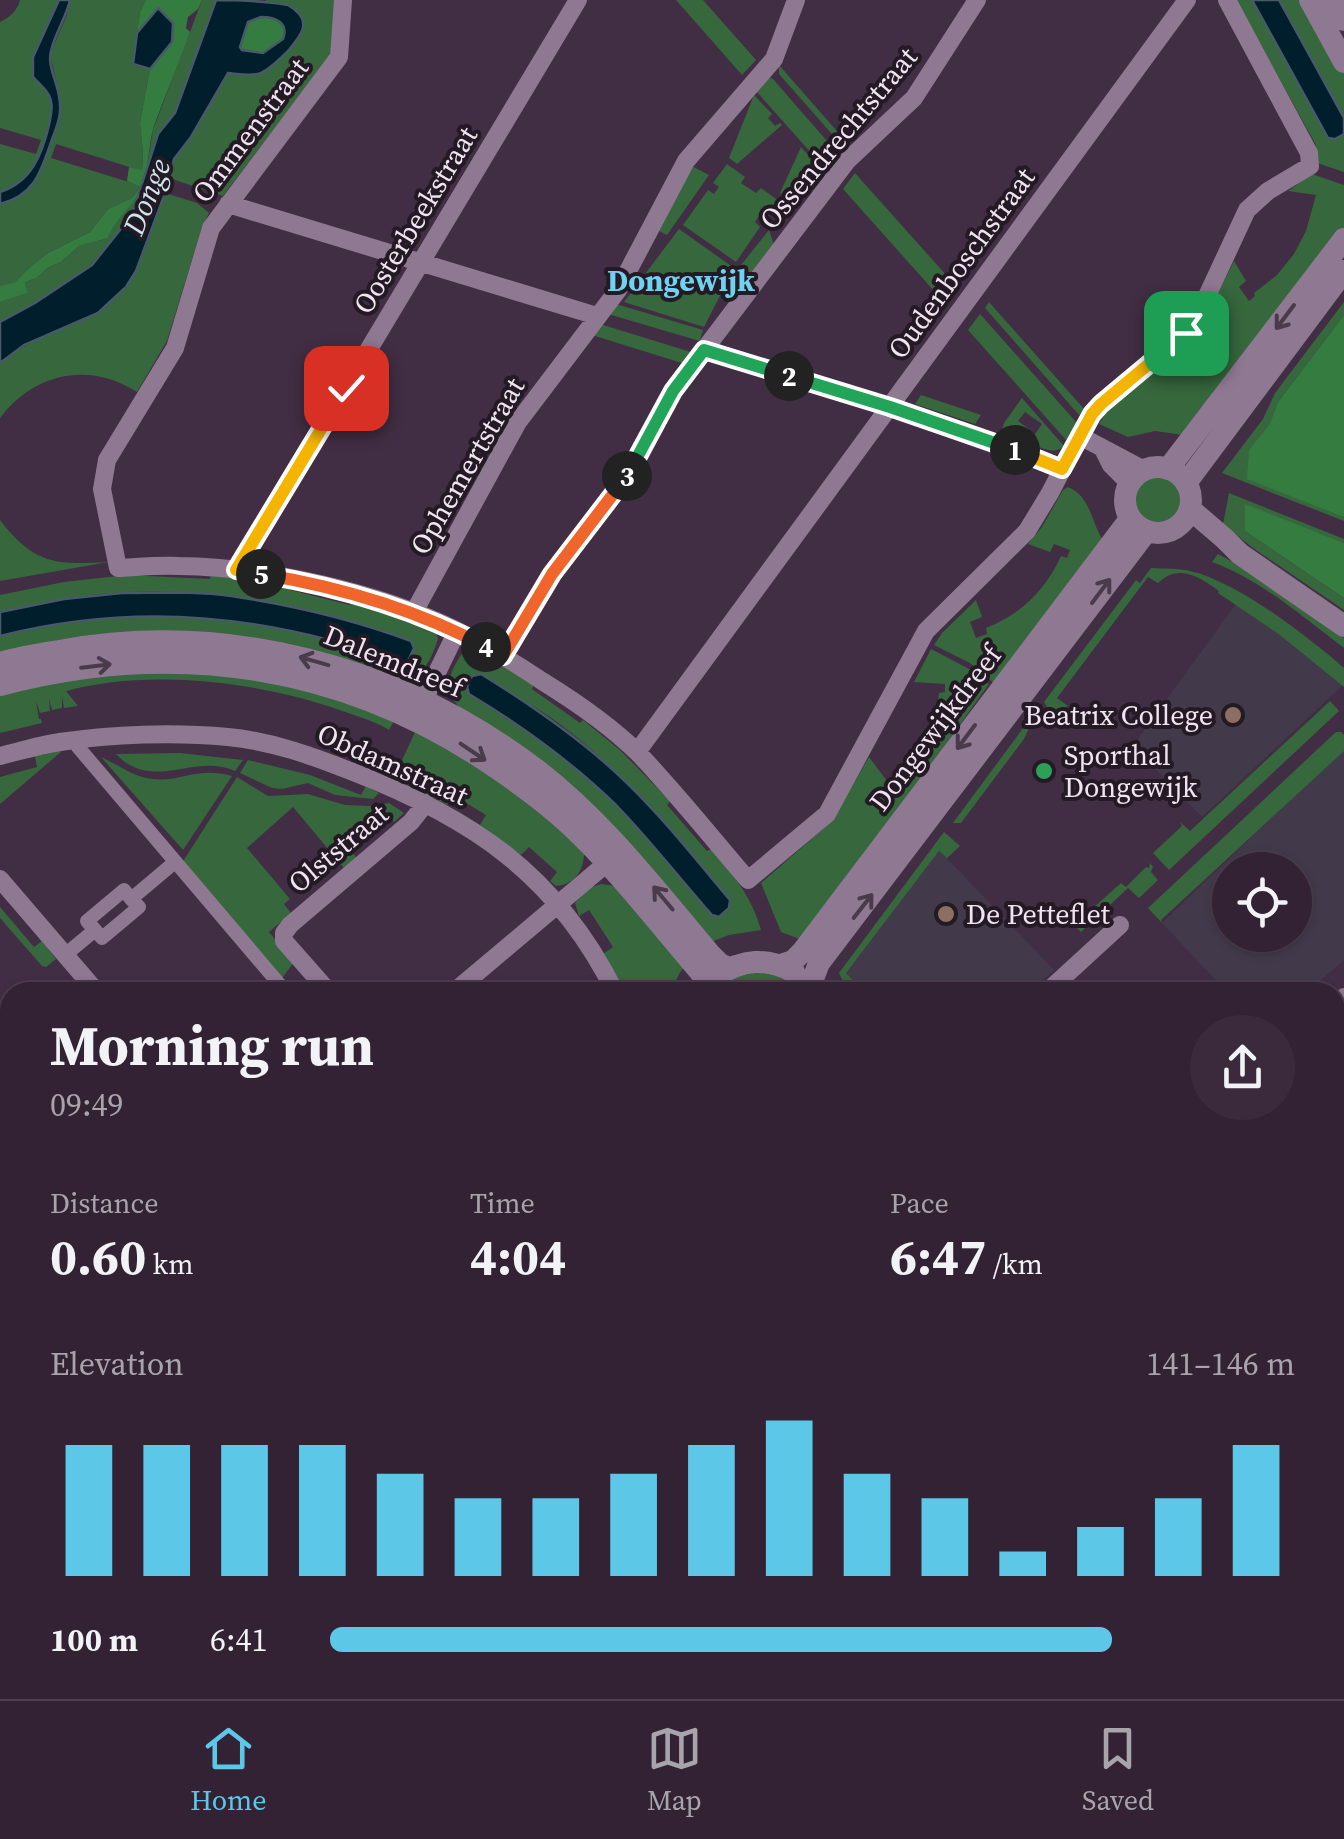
<!DOCTYPE html>
<html lang="en">
<head>
<meta charset="utf-8">
<style>
  body { margin:0; font-family:"Source Serif 4",serif; background:#3a2a3b; color:#f1f3f6; height:100vh; display:flex; flex-direction:column; font-size:38px; white-space:nowrap }
  * { box-sizing:border-box; margin:0 }
  p { font-size:32px; color:#a8a4ac }
  .icon { flex:none; width:55px; height:55px; fill:none; stroke:currentColor; stroke-width:2; stroke-linecap:round; stroke-linejoin:round }
  .map { position:relative; flex:1; overflow:hidden }
  .details { position:absolute; left:0px; top:982px; width:1345px; height:718px; display:flex; flex-direction:column; background:#322233; border-radius:30px 30px 0 0; box-shadow:0 2px 8px #0004,0 0 0 2px #4d3f4e }
  .details>* { flex:none }
  .fabs { position:absolute; left:1212px; top:852px; display:grid; gap:20px }
  .fabs a { display:grid; place-items:center; width:100px; height:100px; border-radius:50%; background:#322233; box-shadow:0 2px 8px #0004,0 0 0 2px #4d3f4e; font-size:50px }
  .pin { position:absolute; display:grid; place-items:center; width:85px; height:85px; color:#fff; margin:-42px; border-radius:20px; box-shadow:0 5px 15px #0006 }
  .km { position:absolute; width:50px; height:50px; margin:-25px; border-radius:50%; background:#222; color:#fff; font-size:28px; line-height:50px; text-align:center }
  .round { display:grid; place-items:center; flex:none; width:105px; height:105px; border-radius:52px; background:#3a2a3b }
  .headline { display:flex; align-items:center; justify-content:space-between; height:170px; padding:0 50px }
  h1 { font-size:55px; font-weight:700; line-height:75px }
  .figures { display:grid; grid-template-columns:repeat(3,1fr); gap:15px; height:170px; padding:10px 50px }
  .figures div { display:grid; align-content:center }
  .figures b { font-size:50px; font-weight:700 }
  .figures small { font-size:28px; font-weight:400 }
  .figures p { font-size:28px }
  .chart { height:280px; padding:20px 50px }
  .chart p { display:flex; justify-content:space-between }
  .chart svg { width:100%; height:180px; margin-top:10px; stroke:#5dc7e8; stroke-width:6 }
  ul { padding:0 50px; list-style:none; font-size:32px }
  li { display:grid; grid-template-columns:160px 120px 1fr; align-items:center; height:75px }
  li i { height:25px; border-radius:12px; background:#5dc7e8 }
  .dock { display:flex; justify-content:space-around; align-items:center; height:140px; border-top:2px solid #4d3f4e; background:#322233; font-size:28px; color:#a8a4ac }
  .dock a { display:grid; justify-items:center; gap:5px }
  .dock .on { color:#5dc7e8 }
  .map>svg:first-child { display:block }
  .education { fill:#423a4a; fill-rule:evenodd }
  .green { fill:#36673d; fill-rule:evenodd }
  .forest { fill:#357c41 }
  .water { fill:#001e2b; stroke:#485967; stroke-width:2.5; fill-rule:evenodd }
  .lines { fill:none; stroke-linecap:round; stroke-linejoin:round }
  .pedestrian { stroke:#8f7892; stroke-width:14 }
  .minor { stroke:#8f7892; stroke-width:18 }
  .tertiary { stroke:#8f7892; stroke-width:22 }
  .rail { stroke:#988799; stroke-width:5; stroke-dasharray:18 18; stroke-linecap:butt }
  .oneway { stroke:#493b4a }
  .split-1-casing { stroke:#fff; stroke-width:20 }
  .split-2-casing { stroke:#fff; stroke-width:20 }
  .split-3-casing { stroke:#fff; stroke-width:20 }
  .split-4-casing { stroke:#fff; stroke-width:20 }
  .split-5-casing { stroke:#fff; stroke-width:20 }
  .split-6-casing { stroke:#fff; stroke-width:20 }
  .split-1 { stroke:#f5b400; stroke-width:12 }
  .split-2 { stroke:#22a559; stroke-width:12 }
  .split-3 { stroke:#22a559; stroke-width:12 }
  .split-4 { stroke:#f0652b; stroke-width:12 }
  .split-5 { stroke:#f0652b; stroke-width:12 }
  .split-6 { stroke:#f5b400; stroke-width:12 }
  .education-dot { fill:#8d6e63; stroke:#231a24; stroke-width:4 }
  .leisure-dot { fill:#2e9e5b; stroke:#231a24; stroke-width:4 }
  .labels { text-anchor:middle; stroke-width:8; stroke-linejoin:round; paint-order:stroke }
  .street-label { font-size:28px; fill:#f1e4f2; stroke:#231a24 }
  .poi-label { font-size:28px; fill:#f1e4f2; stroke:#231a24; text-anchor:start }
  .water-label { font-size:30px; font-style:italic; fill:#cee5f0; stroke:#231a24 }
  .neighbourhood-label { font-size:30px; font-weight:bold; fill:#72d1f0; stroke:#231a24 }
</style>
</head>
<body>
<div class="map">
<svg width="1344" height="1699" viewBox="0 0 1344 1699">
  <rect width="100%" height="100%" fill="#422e44"/>
  <path class="education" d="M1238 601 1344 684 1202 817 1133 746Z
    M1344 749V960L1307 992H1227L1162 923ZM1230 870H1295V935H1230Z
    M939 850 1054 970 1030 992H864L846 973Z"/>
  <path class="green" d="M20 0H59L33 57V77C39 84 50 92 52 102 53 108 50 119 49 125 42 155 31 182 0 192V144L36 154 41 140 0 128V22C9 18 18 10 20 0Z
    M70 0H146L140 12 133 64 150 69 140 123 143 154 142 171 56 144 51 158 142 186C139 195 137 207 132 215 105 266 49 295 0 322V302L26 293 25 282 37 278 47 268 61 262 79 246 108 238 112 228 138 190 132 198 108 209 90 232 48 253 30 267 16 283 0 286V204L9 202 30 187 60 120V98L50 54 67 15Z
    M202 0H216L175 113 158 134 146 172 153 130Z
    M265 0H335L333 51 223 196 169 178 174 159 191 137 228 73 242 75 280 60 299 37 303 29 299 12C288 2 276 7 265 0Z
    M676 0H703L756 60 742 75Z
    M1236 0H1252L1328 138 1335 139 1344 134V172L1317 163 1316 145Z
    M1279 0H1305L1344 71V118Z
    M779 65 850 146 846 150 779 74Z
    M769 77 773 79 840 156 829 173 756 91Z
    M754 95 772 114 768 118 775 126 780 123 782 125 737 164 729 158Z
    M801 147 822 171 785 197 780 193Z
    M727 164 745 177 741 183 756 193 761 188 779 201 766 220 759 216 755 222 760 227 736 262 683 225 708 190 714 194 719 187 713 183Z
    M692 166 709 175 667 235 659 231Z
    M855 173 955 285 943 301 843 189Z
    M1312 174 1344 185V231L1183 435 1155 431 1128 437 1099 424 1108 410 1192 338 1203 323 1234 261 1246 281 1239 287 1249 301 1255 296 1254 293 1277 275 1294 254 1306 231 1316 195 1288 191Z
    M165 193 197 203 209 213 202 227 167 341 137 392C89 361 34 373 0 418V363C22 344 49 335 76 323 137 296 144 250 165 193Z
    M679 229 734 268 704 327 624 302Z
    M769 230 774 245 742 287 731 283 737 270Z
    M989 302 1085 410 1079 415 985 308Z
    M1344 302V315L1278 402 1269 425 1250 450 1344 517V521L1222 473 1263 419 1275 393Z
    M616 304 703 330 700 340 703 342 608 314Z
    M980 314 1077 423 1067 441 968 330Z
    M600 324 694 353 685 364 592 335Z
    M921 395 981 415 975 424 915 404Z
    M1022 398 1064 446C1055 456 1040 447 1029 443L1042 424 1025 412 1018 421 1029 429 1021 440 1001 433 1004 423Z
    M1134 499a24 24 0 1 1 48 0a24 24 0 1 1-48 0Z
    M1068 487C1090 496 1091 520 1102 539L994 683 970 663 934 645 942 633 976 600 982 617 970 622 976 638 987 634 986 628C1021 614 1045 591 1061 556L1067 558 1070 550 1054 544 1050 552 1028 544 1042 527 1063 490Z
    M1229 493 1344 539V543L1245 505V531L1344 598V610L1253 548 1223 524Z
    M0 520C34 565 57 565 109 562L0 581Z
    M1218 554C1262 577 1306 606 1344 638V648C1303 617 1261 580 1212 562Z
    M1151 568C1164 569 1178 568 1190 571 1238 582 1307 636 1344 668V687L1280 635 1218 593 1219 591C1199 577 1179 563 1158 583L1148 577 1057 698 1068 706 1058 712 1048 709 1044 702 1136 580 1140 583Z
    M127 575 210 579 211 575 290 586V590L350 605 352 601 436 632 438 639C432 657 425 675 404 679L0 658V636C144 603 264 613 403 663L409 659 414 648 410 641C310 605 206 584 99 594 66 598 33 605 0 612V595L64 582Z
    M472 648 534 685 532 689 580 723 583 720 620 750 670 801 667 805 707 851 711 849C733 874 752 897 761 930L729 935 708 943 457 713 460 708C447 694 446 683 454 667 460 656 461 652 472 648ZM472 676C491 685 511 693 528 703 612 753 672 832 729 909L720 917 712 915C681 879 652 842 619 809 575 763 523 728 469 695L467 687Z
    M931 649 973 671 989 684 805 941 781 932 761 883 832 821 869 757 890 785C920 760 934 731 939 693L945 692V684L914 682Z
    M99 670 273 677 395 719 389 730C378 723 366 719 354 715 270 683 153 667 66 691L78 706 64 708 62 696V708L52 710 49 699 50 711 40 713 36 701 39 719H41L42 723 0 733V689Z
    M1330 701 1339 711 1169 870 1153 853 1182 826 1180 822 1190 831Z
    M1029 720 1028 730 1024 739 961 823H953Z
    M416 730 456 745 584 850C585 869 575 885 556 886L550 881 557 872 529 847 521 855 480 825 486 815 453 795 447 805 417 789 426 772 413 766 406 778 396 773Z
    M1336 732H1341L1344 735V751L1161 920 1162 923 1148 908Z
    M60 751 61 752 0 804V777L37 767 35 756Z
    M180 753 243 760 235 771C194 752 153 793 116 754Z
    M101 757C117 764 135 778 153 779 182 782 198 766 232 776L183 850Z
    M248 760 310 775 361 795 366 786 379 793 373 799 335 795 308 783 282 789 272 788 240 773Z
    M237 777 268 796 308 794 345 805 370 806 389 803 404 813 394 822 388 815 349 848 356 857 344 868 293 807 247 848 290 899 284 904 291 913 269 932 294 962 280 981 182 863Z
    M944 832 960 846 947 858 939 851 846 973 864 992H848L839 973Z
    M1150 863 1153 867 1151 872 1158 880 1139 898 1128 888 1081 932 1074 925 1121 883 1126 887 1146 867 1149 868Z
    M601 884 616 886 687 963 679 974 671 992H623L603 954 613 947 589 910 579 916 575 903 586 889Z
    M0 907 34 947 42 941 56 959 46 967 42 966 0 918Z
    M761 970 794 983 803 992H715L733 976Z
    M0 1166 10 1177V1327L0 1315Z"/>
  <path class="forest" d="M146 0H202L198 9 188 17 186 28 190 32C179 64 165 95 154 126 148 146 149 168 142 187 134 206 116 217 108 238L79 246 61 262 47 268 37 278 25 282 27 293 0 302V286L16 282 30 267 48 253 90 232 108 209 132 198 141 187 127 181 129 167 142 170 143 154 140 123 150 69 161 55 173 23 158 8 137 33 140 12Z
    M261 17 272 18 284 26 283 39 266 53 242 50 240 47 248 22Z
    M1344 315V517L1247 479 1249 450 1269 425 1278 402Z
    M1245 504 1344 543V598L1245 531Z
    M0 1315 10 1327V1690H44L32 1699H0Z"/>
  <path class="water" d="M59 0H70C66 18 55 33 51 51 47 65 57 82 59 96 62 111 59 121 54 134 42 166 38 195 0 204V192C31 182 42 155 49 125 50 119 53 108 51 102 50 92 39 84 33 77V57Z
    M216 0C242 0 264 1 288 5 314 20 302 35 287 52 280 59 270 69 261 73 252 77 238 74 228 73L191 137 174 159 165 193 136 271 126 287 98 313 24 345 0 363V322L35 303 92 265 132 215 158 134 175 113ZM261 17C276 17 289 23 283 39L263 53 242 50 240 47 248 22Z
    M1252 0H1279L1344 118V134L1335 139 1328 138Z
    M158 8 173 23 172 42 150 69 133 64 137 33Z
    M122 593C158 593 195 591 231 596 292 605 352 619 411 641L414 648 409 659 403 663C269 615 139 601 0 636V612L64 599Z
    M481 674C533 706 584 741 628 784 665 820 697 861 730 900L729 908 719 917 712 915C680 879 650 840 616 805 572 762 522 726 469 694L467 687 472 676Z"/>
  <g class="lines">
    <path class="pedestrian" d="M75 741 78 747 286 992
      M95 930 102 938 139 907 131 899
      M65 955 95 930 87 921 124 890 131 899 175 862"/>
    <path class="minor" d="M343 0 339 57 211 228 175 348 107 460 102 489 118 568C138 567 159 565 179 566 266 567 379 592 458 631 487 646 515 663 542 681 576 702 611 726 639 754 677 794 712 838 748 880L827 814 926 631 1027 531 1050 493 1091 414 1186 333 1200 311 1247 210 1268 191 1310 166 1309 153 1227 0
      M228 204 597 316
      M704 350 890 407 1062 469
      M1080 436 1144 470
      M1104 451 1111 465 1129 483
      M236 571 578 0
      M414 612 518 422 618 290 686 161 774 59 796 0
      M503 656 553 574 632 470 673 391 847 161 914 98 977 0
      M419 710 457 631
      M637 752 1187 0
      M0 756C20 751 40 745 60 742 112 734 175 732 228 737 271 741 313 756 353 772 472 818 557 875 615 992
      M0 879 97 992
      M329 992 284 941V933L290 925 411 822 426 803
      M454 992 614 857
      M1047 992 1120 925
      M1335 1005 1344 997
      M1335 1132 1344 1143
      M1335 1195 1344 1187
      M1335 1269 1344 1280
      M1335 1414 1344 1406
      M1335 1532 1344 1534
      M1335 1684 1344 1676
      M531 1690 537 1699
      M829 1690 837 1699
      M262 1699 269 1690
      M568 1699 578 1690
      M1001 1699 1012 1690
      M1318 1699 1328 1690"/>
    <path class="tertiary" d="M1310 0 1344 62
      M1333 0 1344 20
      M1125 500a33 33 0 1 1 66 0a33 33 0 1 1-66 0Z
      M1168 469 1344 239
      M1186 483 1344 271
      M1190 509 1225 539 1240 554 1344 626
      M0 663C19 657 40 654 59 651 226 620 398 666 533 767 602 819 655 889 710 954L720 964 729 968
      M0 685C176 638 348 665 498 769 523 786 548 805 570 825 616 868 655 919 696 967L704 977 706 988
      M781 965 793 961 803 951 1130 519
      M717 976C743 959 766 957 794 972
      M810 987 819 963 1146 532
      M151 1699 159 1690"/>
    <path class="rail" d="M0 1152 10 1163
      M473 1690 481 1699"/>
  </g>
  <defs><path id="oneway-shaft" d="M-6 0H5M1.5-3L5.5 0L1.5 3" fill="none" stroke-width="1.6" stroke-linecap="round" stroke-linejoin="round" transform="scale(2.5)"/></defs>
  <g class="oneway">
    <use href="#oneway-shaft" transform="translate(1285 317) rotate(127)"/>
    <use href="#oneway-shaft" transform="translate(1101 591) rotate(-53)"/>
    <use href="#oneway-shaft" transform="translate(314 661) rotate(-164)"/>
    <use href="#oneway-shaft" transform="translate(96 666) rotate(-7)"/>
    <use href="#oneway-shaft" transform="translate(966 737) rotate(127)"/>
    <use href="#oneway-shaft" transform="translate(473 752) rotate(34)"/>
    <use href="#oneway-shaft" transform="translate(663 898) rotate(-130)"/>
    <use href="#oneway-shaft" transform="translate(863 906) rotate(-52)"/>
  </g>
  <g class="lines">
    <g class="split-1-casing">
      <path id="split-1" d="M1015 450 1062 469 1092 414 1101 404 1186 333"/>
    </g>
    <g class="split-2-casing">
      <path id="split-2" d="M789 376 890 407 1015 450"/>
    </g>
    <g class="split-3-casing">
      <path id="split-3" d="M627 476 673 391 704 350 789 376"/>
    </g>
    <g class="split-4-casing">
      <path id="split-4" d="M486 647 503 656 552 574 627 476"/>
    </g>
    <g class="split-5-casing">
      <path id="split-5" d="M261 574C340 587 416 609 486 647"/>
    </g>
    <g class="split-6-casing">
      <path id="split-6" d="M261 574 236 570 346 388"/>
    </g>
    <use href="#split-1" class="split-1"/>
    <use href="#split-2" class="split-2"/>
    <use href="#split-3" class="split-3"/>
    <use href="#split-4" class="split-4"/>
    <use href="#split-5" class="split-5"/>
    <use href="#split-6" class="split-6"/>
  </g>
  <g class="education-dot">
    <circle cx="1233" cy="715" r="10"/>
    <circle cx="946" cy="914" r="10"/>
  </g>
  <circle class="leisure-dot" cx="1044" cy="771" r="10"/>
  <g class="labels">
    <g class="street-label">
      <text transform="translate(250 130) rotate(-53)" y="10">Ommenstraat</text>
      <text transform="translate(838 138) rotate(-50)" y="10">Ossendrechtstraat</text>
      <text transform="translate(415 220) rotate(-59)" y="10">Oosterbeekstraat</text>
      <text transform="translate(961 263) rotate(-54)" y="10">Oudenboschstraat</text>
      <text transform="translate(467 466) rotate(-60)" y="10">Ophemertstraat</text>
      <text transform="translate(394 661) rotate(22)" y="10">Dalemdreef</text>
      <text transform="translate(935 728) rotate(-53)" y="10">Dongewijkdreef</text>
      <text transform="translate(393 764) rotate(24)" y="10">Obdamstraat</text>
      <text transform="translate(338 848) rotate(-40)" y="10">Olststraat</text>
    </g>
    <g class="poi-label">
      <text x="1213" y="725" text-anchor="end">Beatrix College</text>
      <text x="1064" y="765">Sporthal<tspan x="1064" dy="32">Dongewijk</tspan></text>
      <text x="966" y="924">De Petteflet</text>
    </g>
    <g class="water-label">
      <text transform="translate(147 197) rotate(-68)" y="10">Donge</text>
    </g>
    <g class="neighbourhood-label">
      <text x="681" y="291">Dongewijk</text>
    </g>
  </g>
</svg>
<div class="fabs">
<a><svg class="icon" aria-label="locate" viewBox="0 0 24 24"><circle cx="12" cy="12" r="6"/><path d="M12 2v4M12 18v4M2 12h4M18 12h4"/></svg></a>
</div>
<div class="pin" style="left:1186px;top:333px;background:#1e9e55"><svg class="icon" aria-label="arrive" viewBox="0 0 24 24"><path d="M6 21V4h12l-3 4 3 4H6"/></svg></div>
<div class="pin" style="left:346px;top:388px;background:#d93025"><svg class="icon" aria-label="check" viewBox="0 0 24 24"><path d="M5 12l5 5 9-10"/></svg></div>
<b class="km" style="left:1015px;top:450px">1</b>
<b class="km" style="left:789px;top:376px">2</b>
<b class="km" style="left:627px;top:476px">3</b>
<b class="km" style="left:486px;top:647px">4</b>
<b class="km" style="left:261px;top:574px">5</b>
<section class="details">
<div class="headline"><div><h1>Morning run</h1><p>09:49</p></div><a class="round"><svg class="icon" aria-label="share" viewBox="0 0 24 24"><path d="M12 15V3M7 8l5-5 5 5M5 13v7h14v-7"/></svg></a></div>
<div class="figures">
<div><p>Distance</p><b>0.60<small> km</small></b></div>
<div><p>Time</p><b>4:04</b></div>
<div><p>Pace</p><b>6:47<small> /km</small></b></div>
</div>
<div class="chart"><p><span>Elevation</span>141–146 m</p>
<svg viewBox="0 0 160 44" preserveAspectRatio="none"><path d="M5 44V12M15 44V12M25 44V12M35 44V12M45 44V19M55 44V25M65 44V25M75 44V19M85 44V12M95 44V6M105 44V19M115 44V25M125 44V38M135 44V32M145 44V25M155 44V12"/></svg>
</div>
<ul>
<li><b>100 m</b>6:41<i style="width:81%"></i></li>
</ul>
</section>
</div>
<nav class="dock">
<a class="on"><svg class="icon" aria-label="home" viewBox="0 0 24 24"><path d="M3 11l9-7 9 7M6 9v11h12V9"/></svg>Home</a>
<a><svg class="icon" aria-label="map" viewBox="0 0 24 24"><path d="M3 6l6-2 6 2 6-2v14l-6 2-6-2-6 2zM9 4v14M15 6v14"/></svg>Map</a>
<a><svg class="icon" aria-label="saved" viewBox="0 0 24 24"><path d="M7 4h10v16l-5-4-5 4z"/></svg>Saved</a>
</nav>
</body>
</html>
